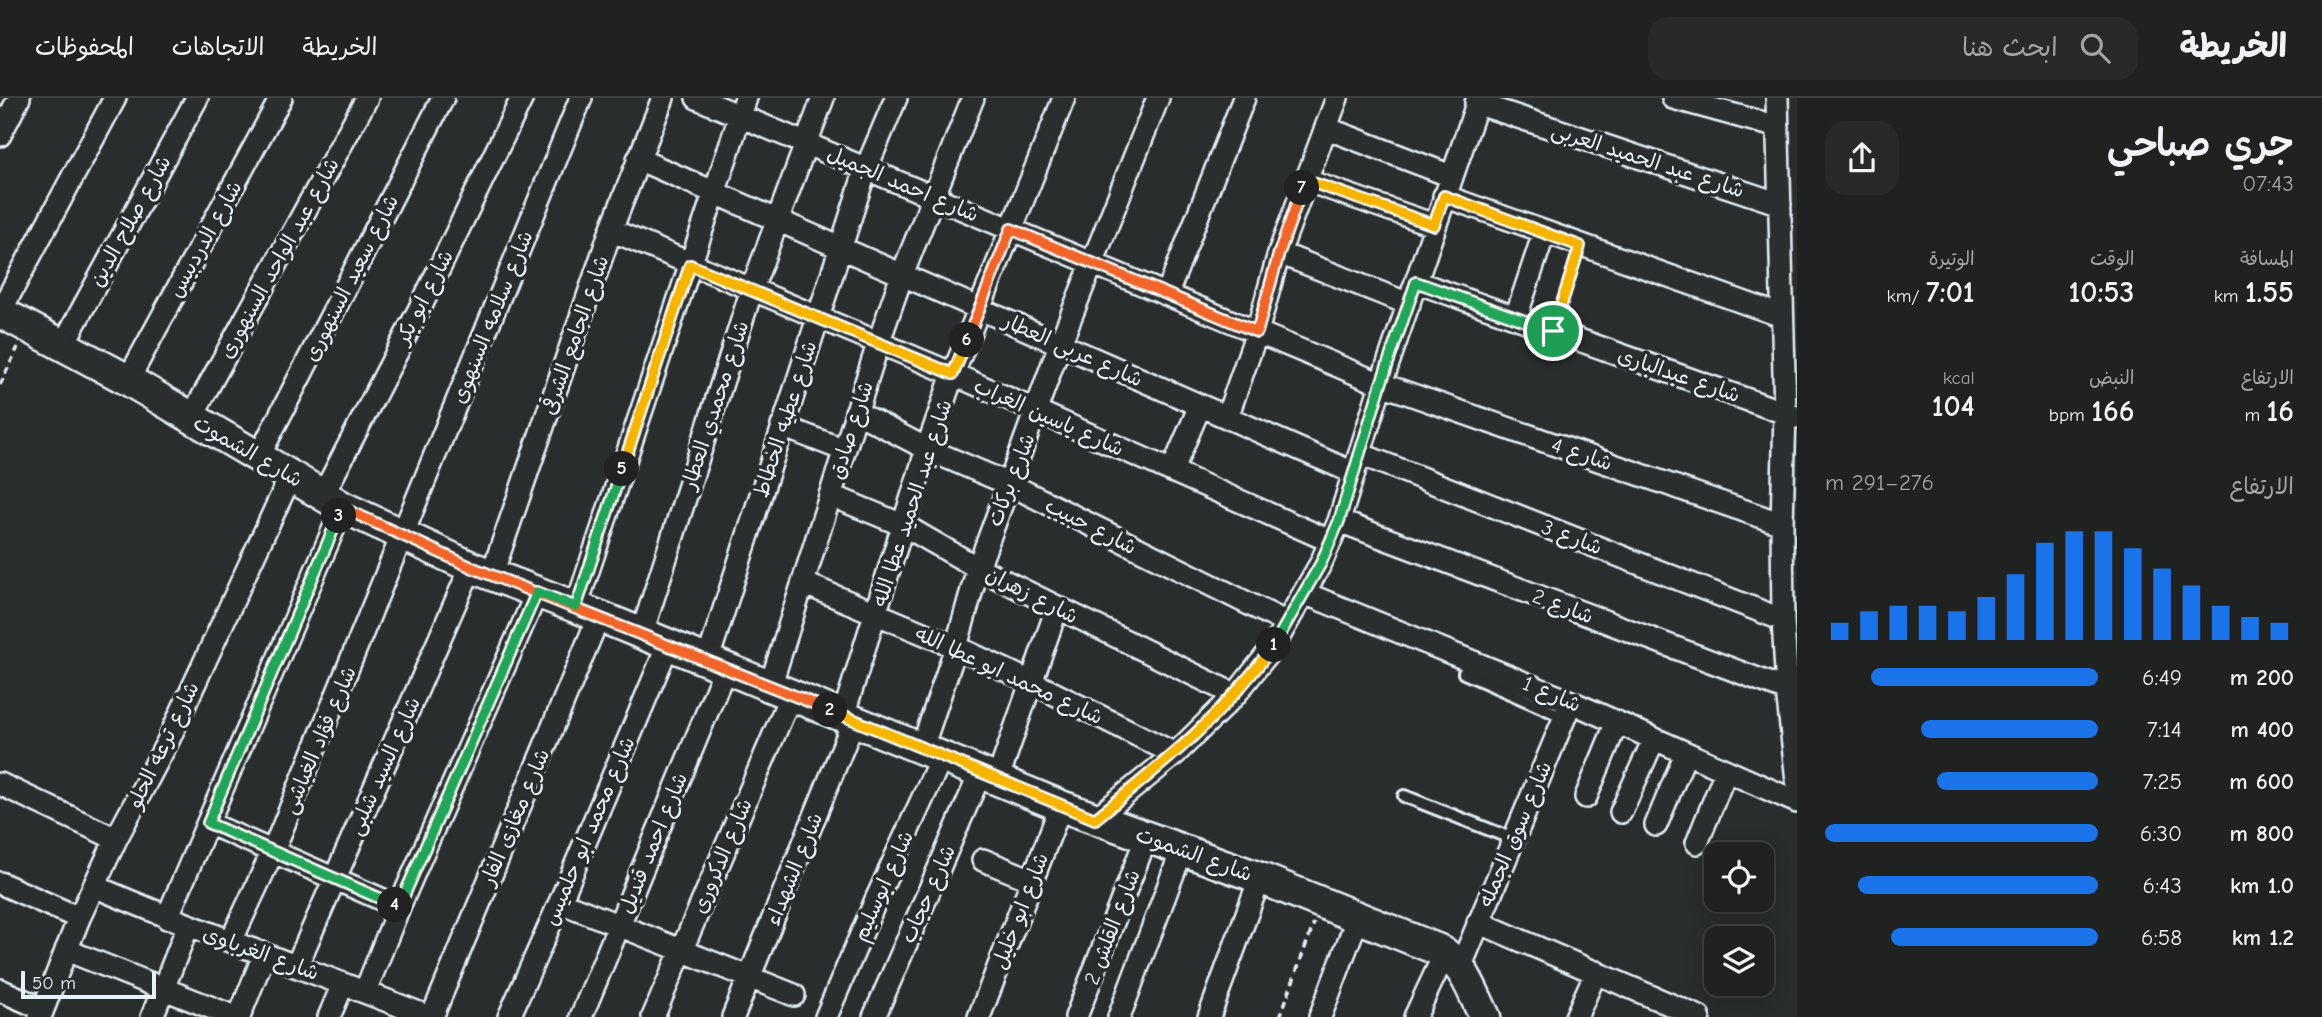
<!DOCTYPE html>
<html lang="ar">
<head>
<meta charset="utf-8">
<style>
  body { margin:0; font-family:"Comic Neue","Playpen Sans Arabic",sans-serif; background:#282a2a; color:#f1f3f6; direction:rtl; height:100vh; display:flex; flex-direction:column; font-size:26px; white-space:nowrap }
  * { box-sizing:border-box; margin:0 }
  p { font-size:23px; color:#a2a4a5 }
  .icon { flex:none; width:38px; height:38px; fill:none; stroke:currentColor; stroke-width:2; stroke-linecap:round; stroke-linejoin:round }
  .map { position:relative; flex:1; overflow:hidden; direction:ltr }
  .details { display:flex; flex-direction:column; background:#202222; width:525px }
  .details>* { flex:none }
  .fabs { position:absolute; left:1704px; top:744px; display:grid; gap:14px }
  .fabs a { display:grid; place-items:center; width:70px; height:70px; border-radius:14px; background:#202222; box-shadow:0 4px 18px #0003,0 0 0 2px #3d3f40; font-size:35px }
  .scale { position:absolute; left:21px; bottom:18px; width:135px; box-sizing:border-box; padding-left:7px; border:4px solid #e8f1f8; border-top:0; font-size:19px; line-height:24px; white-space:nowrap; color:#e8f1f8; -webkit-text-stroke:5px #2a2d2e; paint-order:stroke }
  .pin { position:absolute; display:grid; place-items:center; width:60px; height:60px; color:#fff; margin:-30px; border:4px solid #fff; border-radius:50%; box-shadow:0 2px 7px #0007 }
  .km { position:absolute; width:35px; height:35px; margin:-18px; border-radius:50%; background:#222; color:#fff; font-size:19px; line-height:35px; text-align:center }
  .round { display:grid; place-items:center; flex:none; width:74px; height:74px; border-radius:21px; background:#282a2a }
  .head { display:flex; align-items:center; justify-content:space-between; height:119px; padding:0 28px }
  h1 { font-size:38px; font-weight:600; line-height:52px }
  .figures { display:grid; grid-template-columns:repeat(3,1fr); gap:10px; height:119px; padding:7px 28px }
  .figures div { display:grid; align-content:center }
  .figures b { font-size:30px; font-weight:600 }
  .figures small { font-size:19px; font-weight:400 }
  .figures p { font-size:19px }
  .chart { height:196px; padding:14px 28px }
  .chart p { display:flex; justify-content:space-between }
  .chart svg { width:100%; height:126px; margin-top:7px; stroke:#1a73e8; stroke-width:6 }
  ul { padding:0 28px; list-style:none; font-size:23px }
  li { display:grid; grid-template-columns:112px 84px 1fr; align-items:center; height:52px }
  li i { height:18px; border-radius:9px; background:#1a73e8 }
  header { display:flex; align-items:center; gap:42px; box-sizing:border-box; height:98px; padding:0 35px; background:#202222; border-bottom:2px solid #3d3f40 }
  header strong { font-size:33px }
  nav { display:flex; gap:38px; margin-inline-start:auto; font-size:24px }
  .search { width:490px; height:63px; background:#282a2a; display:flex; align-items:center; gap:18px; box-sizing:border-box; padding:0 24px; border-radius:21px; color:#a2a4a5; font-size:26px }
  main { display:flex; flex:1; min-height:0 }
  .map>svg:first-child { display:block }
  .lines { fill:none; stroke-linecap:round; stroke-linejoin:round }
  .lane-casing { stroke:#e8f1f8; stroke-width:16 }
  .street-casing { stroke:#e8f1f8; stroke-width:26 }
  .secondary-casing { stroke:#e8f1f8; stroke-width:35 }
  .path { stroke:#e8f1f8; stroke-width:3.5; stroke-dasharray:7 5; stroke-linecap:butt }
  .lane { stroke:#2a2d2e; stroke-width:10 }
  .street { stroke:#2a2d2e; stroke-width:21 }
  .secondary { stroke:#2a2d2e; stroke-width:30 }
  .split-1-casing { stroke:#fff; stroke-width:14 }
  .split-2-casing { stroke:#fff; stroke-width:14 }
  .split-3-casing { stroke:#fff; stroke-width:14 }
  .split-4-casing { stroke:#fff; stroke-width:14 }
  .split-5-casing { stroke:#fff; stroke-width:14 }
  .split-6-casing { stroke:#fff; stroke-width:14 }
  .split-7-casing { stroke:#fff; stroke-width:14 }
  .split-8-casing { stroke:#fff; stroke-width:14 }
  .split-1 { stroke:#22a559; stroke-width:9 }
  .split-2 { stroke:#f5b400; stroke-width:9 }
  .split-3 { stroke:#f0652b; stroke-width:9 }
  .split-4 { stroke:#22a559; stroke-width:9 }
  .split-5 { stroke:#22a559; stroke-width:9 }
  .split-6 { stroke:#f5b400; stroke-width:9 }
  .split-7 { stroke:#f0652b; stroke-width:9 }
  .split-8 { stroke:#f5b400; stroke-width:9 }
  .labels { text-anchor:middle; stroke-width:7; stroke-linejoin:round; paint-order:stroke }
  .street-label { font-size:21px; fill:#e8f1f8; stroke:#2a2d2e }
</style>
</head>
<body>
<header>
<strong>الخريطة</strong>
<div class="search"><svg class="icon" aria-label="search" viewBox="0 0 24 24"><circle cx="10" cy="10" r="6"/><path d="M15 15l6 6"/></svg>ابحث هنا</div>
<nav><a>الخريطة</a><a>الاتجاهات</a><a>المحفوظات</a></nav>
</header>
<main>
<section class="details">
<div class="head"><div><h1>جري صباحي</h1><p>07:43</p></div><a class="round"><svg class="icon" aria-label="share" viewBox="0 0 24 24"><path d="M12 15V3M7 8l5-5 5 5M5 13v7h14v-7"/></svg></a></div>
<div class="figures">
<div><p>المسافة</p><b>1.55<small> km</small></b></div>
<div><p>الوقت</p><b>10:53</b></div>
<div><p>الوتيرة</p><b>7:01<small> /km</small></b></div>
</div>
<div class="figures">
<div><p>الارتفاع</p><b>16<small> m</small></b></div>
<div><p>النبض</p><b>166<small> bpm</small></b></div>
<div><p>kcal</p><b>104</b></div>
</div>
<div class="chart"><p><span>الارتفاع</span>276–291 m</p>
<svg viewBox="0 0 160 44" preserveAspectRatio="none"><path d="M5 44V38M15 44V34M25 44V32M35 44V32M45 44V34M55 44V29M65 44V21M75 44V10M85 44V6M95 44V6M105 44V12M115 44V19M125 44V25M135 44V32M145 44V36M155 44V38"/></svg>
</div>
<ul>
<li><b>200 m</b>6:49<i style="width:83%"></i></li>
<li><b>400 m</b>7:14<i style="width:65%"></i></li>
<li><b>600 m</b>7:25<i style="width:59%"></i></li>
<li><b>800 m</b>6:30<i style="width:100%"></i></li>
<li><b>1.0 km</b>6:43<i style="width:88%"></i></li>
<li><b>1.2 km</b>6:58<i style="width:76%"></i></li>
</ul>
</section>
<div class="map">
<svg width="1797" height="919" viewBox="0 0 1797 919">
  <rect width="100%" height="100%" fill="#2a2d2e"/>
  <filter id="ink" filterUnits="userSpaceOnUse"><feTurbulence type="fractalNoise" baseFrequency=".0143" numOctaves="2"/><feDisplacementMap in="SourceGraphic" scale="14" xChannelSelector="R" yChannelSelector="G"/><feConvolveMatrix kernelMatrix="1 2 1 2 8 2 1 2 1" color-interpolation-filters="sRGB"/></filter>
  <g filter="url(#ink)">
    <g class="lines">
      <g class="lane-casing">
        <path id="lane" d="M1464 575 1564 619
          M1404 698 1513 741"/>
      </g>
      <g class="street-casing">
        <path id="street" d="M697 0 1381 286 1782 426
          M1673 0 1778 29
          M1777 0 1785 315 1782 426 1783 522 1787 592 1797 683
          M1476 5 1780 106
          M1326 30 1451 78
          M0 37 19 0
          M638 61 1354 375
          M1305 82 1434 127
          M1444 98 1782 218
          M611 132 953 276 1330 443
          M1279 155 1409 206
          M1416 184 1796 319
          M1167 196 1244 0
          M0 214 115 0
          M1516 219 1544 135
          M63 247 197 0
          M128 282 281 0
          M856 314 927 351 1009 386 1287 525
          M1227 319 1257 234 1279 155 1337 0
          M191 320 367 0
          M782 328 844 352
          M1360 356 1783 522
          M258 360 443 0
          M1172 373 1200 308
          M323 397 422 206 522 0
          M830 397 905 428 978 470 1235 597
          M1339 423 1787 592
          M492 476 611 132 663 0
          M803 485 956 549 1031 584 1175 656
          M1304 495 1571 604 1797 704
          M576 509 746 0
          M641 538 752 191 823 0
          M707 564 866 71 896 0
          M770 589 878 246 902 177 973 0
          M843 618 927 351 953 276 1064 0
          M922 650 956 549 978 470 1009 386 1060 246 1158 0
          M998 680 1057 510
          M0 686 116 741
          M1586 699 1617 624
          M1621 714 1654 641
          M1095 721 1175 656 1235 597 1273 549 1321 465 1339 423 1381 286 1479 0
          M208 725 399 809
          M1656 727 1686 655
          M1697 745 1726 673
          M983 762 1032 782
          M0 785 79 820
          M94 788C204 836 317 875 429 919
          M560 804 794 897
          M167 820 343 409
          M1478 824 1699 919
          M231 843 273 753 581 0
          M66 852 235 919
          M297 867 471 469
          M1460 870 1571 604
          M0 892 43 911
          M365 894 399 809 537 494
          M40 919 79 820 116 741 168 643 291 377
          M152 919 188 828
          M239 919 264 857
          M329 919 343 886
          M432 919 599 518
          M509 919 560 804 668 547
          M581 919 725 571
          M653 919 791 597
          M733 919 854 622
          M826 919 875 804 942 658
          M874 919 981 674
          M979 919 1061 708
          M1076 919 1147 738
          M1119 919 1182 752
          M1209 919 1260 780
          M1320 919 1358 819
          M1415 919 1445 855
          M1576 919 1596 874"/>
      </g>
      <g class="secondary-casing">
        <path id="secondary" d="M0 214 128 282 343 409 471 469 599 518 1061 708 1260 780 1439 852C1464 864 1473 896 1485 919"/>
      </g>
      <path class="path" d="M1559 214 1575 165
        M0 287 18 249
        M1280 919 1314 825"/>
      <use href="#lane" class="lane"/>
      <use href="#street" class="street"/>
      <use href="#secondary" class="secondary"/>
    </g>
  </g>
  <g class="lines" filter="url(#ink)">
    <g class="split-1-casing">
      <path id="split-1" d="M1274 547 1321 465 1339 423 1381 286 1416 184 1553 233"/>
    </g>
    <g class="split-2-casing">
      <path id="split-2" d="M830 612 1095 721C1164 665 1221 620 1274 547"/>
    </g>
    <g class="split-3-casing">
      <path id="split-3" d="M339 418 343 410 471 469 830 612"/>
    </g>
    <g class="split-4-casing">
      <path id="split-4" d="M339 418 208 725 395 807"/>
    </g>
    <g class="split-5-casing">
      <path id="split-5" d="M395 807 399 809 537 494 576 509 622 371"/>
    </g>
    <g class="split-6-casing">
      <path id="split-6" d="M622 371 690 167 953 276 967 242"/>
    </g>
    <g class="split-7-casing">
      <path id="split-7" d="M967 242 1011 131 1257 234 1279 155 1302 90"/>
    </g>
    <g class="split-8-casing">
      <path id="split-8" d="M1302 90 1305 82 1434 127 1444 98 1580 148 1553 233"/>
    </g>
    <use href="#split-1" class="split-1"/>
    <use href="#split-2" class="split-2"/>
    <use href="#split-3" class="split-3"/>
    <use href="#split-4" class="split-4"/>
    <use href="#split-5" class="split-5"/>
    <use href="#split-6" class="split-6"/>
    <use href="#split-7" class="split-7"/>
    <use href="#split-8" class="split-8"/>
  </g>
  <g class="labels">
    <g class="street-label">
      <text transform="translate(1648 62) rotate(18)" y="7">شارع عبد الحميد العربى</text>
      <text transform="translate(903 86) rotate(23)" y="7">شارع احمد الجميل</text>
      <text transform="translate(130 123) rotate(-61)" y="7">شارع صلاح الدين</text>
      <text transform="translate(205 141) rotate(-61)" y="7">شارع الدردبيس</text>
      <text transform="translate(279 160) rotate(-61)" y="7">شارع عبد الواحد السنهورى</text>
      <text transform="translate(351 180) rotate(-63)" y="7">شارع سعيد السنهورى</text>
      <text transform="translate(424 199) rotate(-63)" y="7">شارع ابو بكر</text>
      <text transform="translate(492 219) rotate(-68)" y="7">شارع سلامه السنهوى</text>
      <text transform="translate(575 237) rotate(-71)" y="7">شارع الجامع الشرقى</text>
      <text transform="translate(1073 252) rotate(24)" y="7">شارع عربى العطار</text>
      <text transform="translate(1679 277) rotate(19)" y="7">شارع عبدالبارى</text>
      <text transform="translate(715 307) rotate(-72)" y="7">شارع محمدي العطار</text>
      <text transform="translate(1049 319) rotate(24)" y="7">شارع ياسين الغراب</text>
      <text transform="translate(785 321) rotate(-72)" y="7">شارع عطيه الخطاط</text>
      <text transform="translate(851 332) rotate(-72)" y="7">شارع صادق</text>
      <text transform="translate(248 353) rotate(30)" y="7">شارع الشموت</text>
      <text transform="translate(1582 356) rotate(19)" y="7">شارع 4</text>
      <text transform="translate(1011 382) rotate(-69)" y="7">شارع بركات</text>
      <text transform="translate(912 405) rotate(-72)" y="7">شارع عبد الحميد عطا الله</text>
      <text transform="translate(1091 428) rotate(27)" y="7">شارع حبيب</text>
      <text transform="translate(1572 439) rotate(21)" y="7">شارع 3</text>
      <text transform="translate(1032 497) rotate(27)" y="7">شارع زهران</text>
      <text transform="translate(1563 508) rotate(21)" y="7">شارع 2</text>
      <text transform="translate(1009 577) rotate(25)" y="7">شارع محمد ابو عطا الله</text>
      <text transform="translate(1552 596) rotate(23)" y="7">شارع 1</text>
      <text transform="translate(319 642) rotate(-67)" y="7">شارع فؤاد الغباشى</text>
      <text transform="translate(163 647) rotate(-64)" y="7">شارع ترعه الحلو</text>
      <text transform="translate(384 668) rotate(-66)" y="7">شارع السيد شلبى</text>
      <text transform="translate(515 719) rotate(-67)" y="7">شارع مغازى الفار</text>
      <text transform="translate(589 733) rotate(-67)" y="7">شارع محمد ابو حلميس</text>
      <text transform="translate(1515 736) rotate(-67)" y="7">شارع سوق الجمله</text>
      <text transform="translate(653 745) rotate(-68)" y="7">شارع احمد قنديل</text>
      <text transform="translate(1194 756) rotate(20)" y="7">شارع الشموت</text>
      <text transform="translate(722 758) rotate(-67)" y="7">شارع الدكرورى</text>
      <text transform="translate(794 771) rotate(-68)" y="7">شارع الشهداء</text>
      <text transform="translate(883 788) rotate(-66)" y="7">شارع ابوسليم</text>
      <text transform="translate(928 796) rotate(-66)" y="7">شارع حجاب</text>
      <text transform="translate(1020 813) rotate(-69)" y="7">شارع ابو خليل</text>
      <text transform="translate(1112 829) rotate(-69)" y="7">شارع القلش 2</text>
      <text transform="translate(261 855) rotate(20)" y="7">شارع الغرباوى</text>
    </g>
  </g>
</svg>
<div class="fabs">
<a><svg class="icon" aria-label="locate" viewBox="0 0 24 24"><circle cx="12" cy="12" r="6"/><path d="M12 2v4M12 18v4M2 12h4M18 12h4"/></svg></a>
<a><svg class="icon" aria-label="layers" viewBox="0 0 24 24"><path d="M12 4l9 5-9 5-9-5zM3 14l9 5 9-5"/></svg></a>
</div>
<div class="scale">50 m</div>
<div class="pin" style="left:1553px;top:233px;background:#1e9e55"><svg class="icon" aria-label="arrive" viewBox="0 0 24 24"><path d="M6 21V4h12l-3 4 3 4H6"/></svg></div>
<b class="km" style="left:1274px;top:547px">1</b>
<b class="km" style="left:830px;top:612px">2</b>
<b class="km" style="left:339px;top:418px">3</b>
<b class="km" style="left:395px;top:807px">4</b>
<b class="km" style="left:622px;top:371px">5</b>
<b class="km" style="left:967px;top:242px">6</b>
<b class="km" style="left:1302px;top:90px">7</b>
</div>
</main>
</body>
</html>
